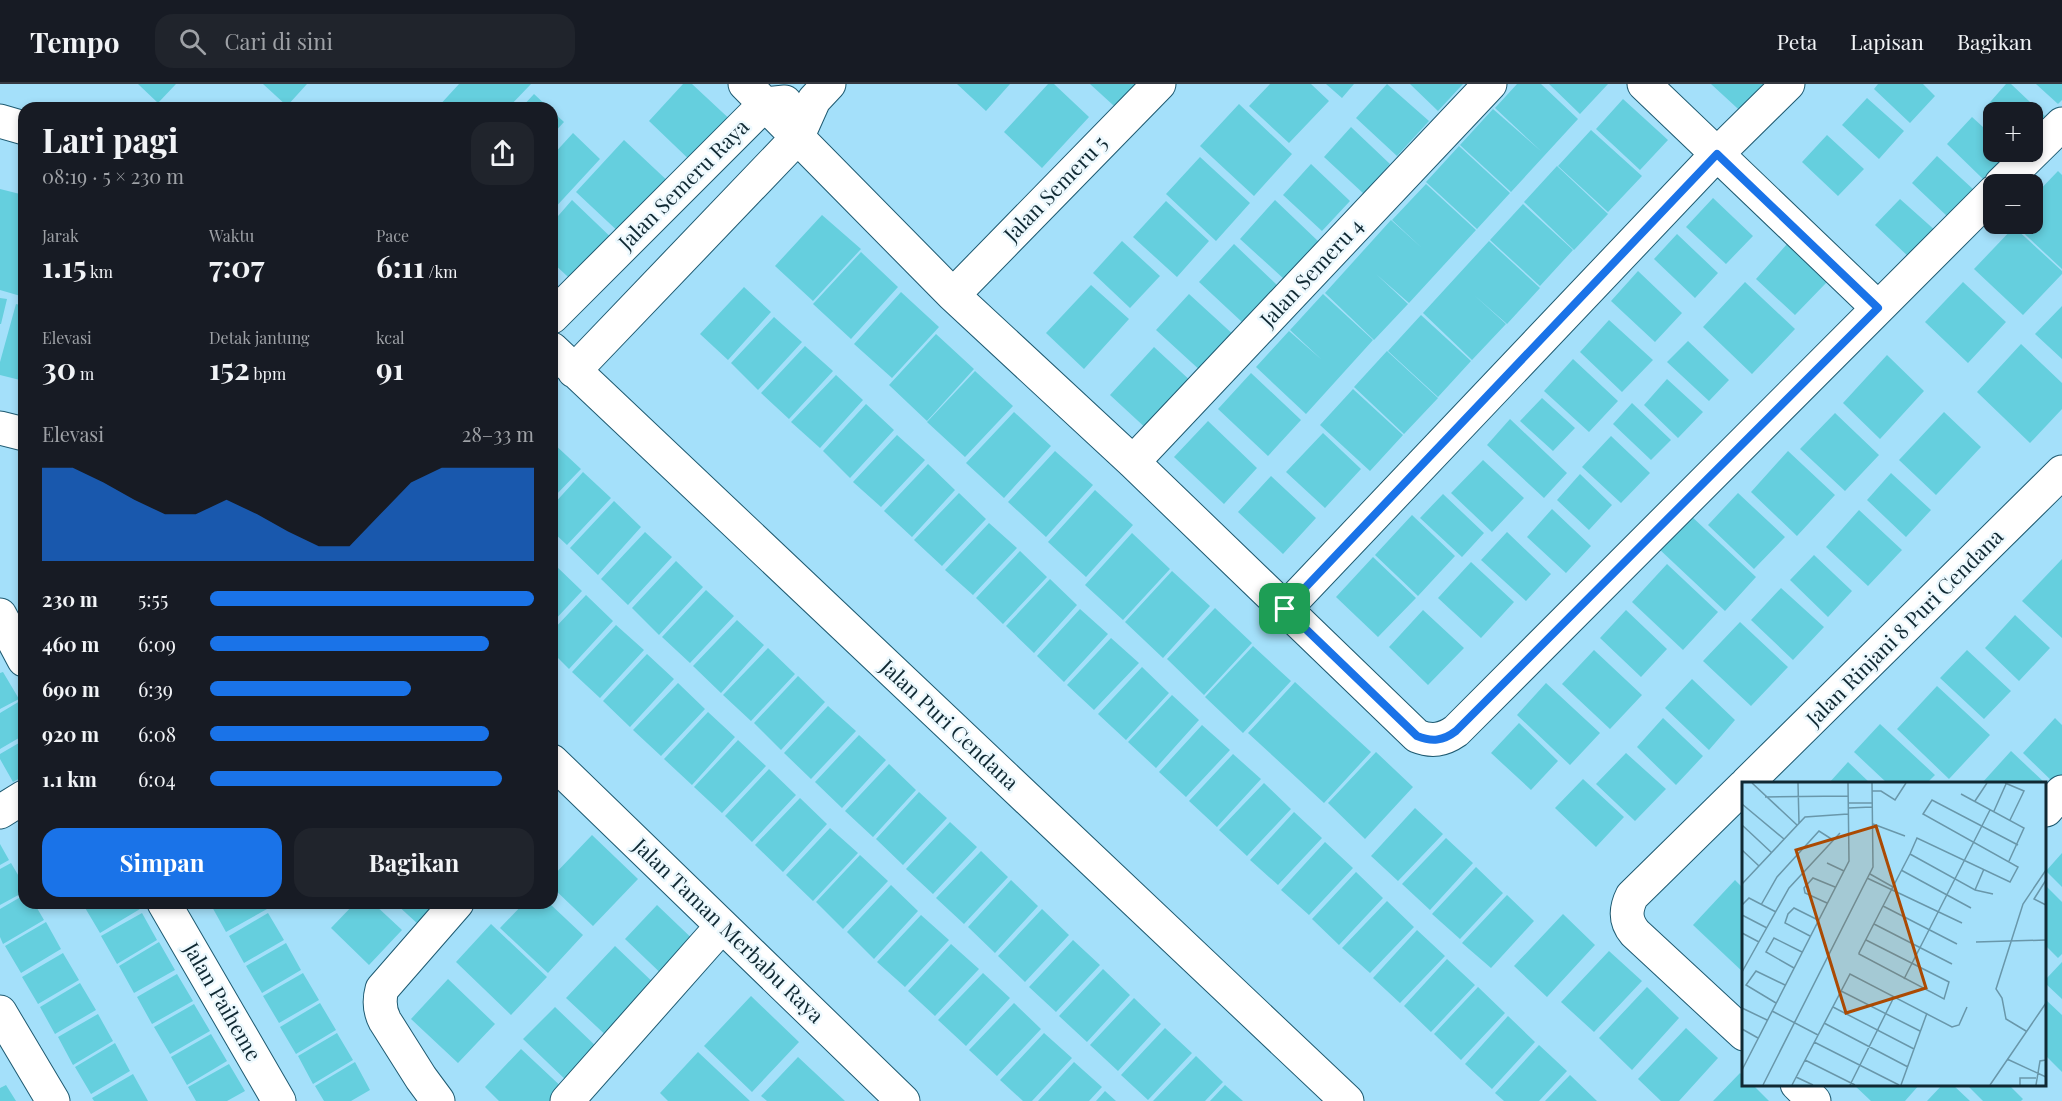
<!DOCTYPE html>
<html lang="id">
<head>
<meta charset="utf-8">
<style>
  body { margin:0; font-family:"Playfair Display",serif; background:#20242c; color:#f1f3f6; height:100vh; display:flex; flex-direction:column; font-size:22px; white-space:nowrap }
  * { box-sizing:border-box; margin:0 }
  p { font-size:20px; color:#9ea1a6 }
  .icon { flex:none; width:33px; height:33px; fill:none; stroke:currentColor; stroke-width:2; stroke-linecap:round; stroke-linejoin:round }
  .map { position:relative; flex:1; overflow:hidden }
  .details { position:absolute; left:18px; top:18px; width:540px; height:807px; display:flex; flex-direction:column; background:#171b24; border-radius:18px; box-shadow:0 3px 9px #0003 }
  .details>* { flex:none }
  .buttons { position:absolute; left:1983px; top:18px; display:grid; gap:12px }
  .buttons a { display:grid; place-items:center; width:60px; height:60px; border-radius:12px; background:#171b24; box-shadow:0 3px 9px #0003; font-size:30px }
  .pin { position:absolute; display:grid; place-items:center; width:51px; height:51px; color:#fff; margin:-26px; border-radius:12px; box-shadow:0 3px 9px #0006 }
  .round { display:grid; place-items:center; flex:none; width:63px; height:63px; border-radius:18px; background:#20242c }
  .summary { display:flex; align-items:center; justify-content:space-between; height:102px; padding:0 24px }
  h1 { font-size:33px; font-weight:700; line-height:45px }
  .metrics { display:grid; grid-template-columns:repeat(3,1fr); gap:9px; height:102px; padding:6px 24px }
  .metrics div { display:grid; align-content:center }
  .metrics b { font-size:30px; font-weight:700 }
  .metrics small { font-size:16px; font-weight:400 }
  .metrics p { font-size:16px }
  .chart { height:168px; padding:12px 24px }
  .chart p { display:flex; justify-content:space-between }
  .chart svg { width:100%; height:108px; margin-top:6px; fill:#1a73e8; opacity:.7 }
  .primary-button { display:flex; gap:12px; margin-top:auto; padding:12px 24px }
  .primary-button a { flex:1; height:69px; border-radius:18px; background:#1a73e8; color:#fff; font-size:24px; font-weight:700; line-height:69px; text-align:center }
  .primary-button a+a { background:#20242c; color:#f1f3f6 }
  ul { padding:0 24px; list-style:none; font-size:20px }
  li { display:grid; grid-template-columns:96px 72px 1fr; align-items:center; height:45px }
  li i { height:15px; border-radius:8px; background:#1a73e8 }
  header { display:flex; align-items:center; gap:36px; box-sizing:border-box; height:84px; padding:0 30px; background:#171b24; border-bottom:2px solid #363941 }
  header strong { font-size:28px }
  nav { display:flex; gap:33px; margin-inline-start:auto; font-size:21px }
  .search { width:420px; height:54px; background:#20242c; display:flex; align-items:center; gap:15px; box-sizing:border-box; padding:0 21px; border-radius:18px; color:#9ea1a6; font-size:22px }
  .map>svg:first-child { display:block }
  .building { fill:#65cfde }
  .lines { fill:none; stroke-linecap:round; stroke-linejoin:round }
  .street-casing { stroke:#1e5a71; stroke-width:35 }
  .street { stroke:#fff; stroke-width:33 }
  .route-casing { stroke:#fff; stroke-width:12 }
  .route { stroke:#1a73e8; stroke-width:8 }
  .labels { text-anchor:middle; stroke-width:5; stroke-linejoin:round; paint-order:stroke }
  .street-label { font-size:21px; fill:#102933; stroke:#edf9fe }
  .inset-road { fill:none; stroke:#6997aa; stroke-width:1.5 }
  .view { fill:#ab4a03; fill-opacity:0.15; stroke:#ab4a03; stroke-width:3 }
  .inset-edge { fill:none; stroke:#102933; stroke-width:3 }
</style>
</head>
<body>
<header>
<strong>Tempo</strong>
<div class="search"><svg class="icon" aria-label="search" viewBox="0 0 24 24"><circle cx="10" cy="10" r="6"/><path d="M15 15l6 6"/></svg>Cari di sini</div>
<nav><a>Peta</a><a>Lapisan</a><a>Bagikan</a></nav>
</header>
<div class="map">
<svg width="2062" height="1017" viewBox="0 0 2062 1017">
  <rect width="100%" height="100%" fill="#a4e0fa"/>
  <path class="building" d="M138 0H176L158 19Z
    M263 0H307L287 22Z
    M459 0H531L508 24H437Z
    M683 0H692L736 41 697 83 649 37Z
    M957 0H1010L986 27Z
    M1048 0H1054L1089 33 1042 84 1004 48Z
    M1090 0H1151L1125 32Z
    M1270 0H1311L1329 17 1289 59 1249 22Z
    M1326 0H1354L1342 14Z
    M1387 0 1429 37 1397 72 1356 34Z
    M1410 0H1463L1438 27Z
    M1517 0H1541L1578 35 1511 108 1460 61 1493 25 1542 68 1495 24Z
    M1549 0H1608L1580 30Z
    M1711 0H1782L1749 35Z
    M1878 0H1923L1935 12 1910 39 1874 5Z
    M2006 0H2011L2045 32 2032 45V28H1994V34L1984 25Z
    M2036 0H2062V16L2058 20Z
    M534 10 549 24H521Z
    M1867 14 1904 47 1879 75 1842 41Z
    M1623 15 1668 56 1640 86 1596 45Z
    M1239 20 1292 70 1254 112 1200 62Z
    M552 27 564 38 552 51Z
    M1972 33 1994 53V68H2008L1983 95 1947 60Z
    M1351 43 1390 80 1364 110 1324 73Z
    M1591 46 1642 92 1608 128 1558 82Z
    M573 49 600 75 552 127V72Z
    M1827 51 1864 85 1838 112 1802 78Z
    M624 56 671 100 623 152 576 108Z
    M1459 62 1510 109 1477 145 1426 98Z
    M1937 72 1974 106 1948 133 1912 99Z
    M1200 73 1250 119 1216 157 1166 110Z
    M1311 80 1350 117 1322 147 1283 111Z
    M1557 82 1608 130 1574 166 1524 118Z
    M2058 87 2062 91V185L2014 140H2032V114Z
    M1426 100 1476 146 1409 219 1376 190 1408 220 1374 256 1325 209 1391 136 1423 165 1392 136Z
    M0 105 24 111V213L0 206Z
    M1713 114 1753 152 1726 180 1686 143Z
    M1900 115 1937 148 1911 175 1875 141Z
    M572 116 619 161 580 204 552 178V139Z
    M1275 116 1319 158 1284 195 1240 155Z
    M1166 117 1209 157 1177 193 1133 153Z
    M1523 120 1573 166 1540 202 1490 156Z
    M822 131 861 165 813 217 775 182Z
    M2014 143 2062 187V190L2023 231 1974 185Z
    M1677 150 1718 189 1695 214 1654 175Z
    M1122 157 1160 192 1130 224 1093 189Z
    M1489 157 1540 204 1507 240 1474 211 1506 240 1472 276 1423 229Z
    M1234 160 1277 201 1242 238 1199 198Z
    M1787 160 1827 198 1795 231 1756 195Z
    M861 168 898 203 851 255 813 220Z
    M1638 187 1682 229 1655 258 1611 217Z
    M1745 198 1795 245 1752 290 1703 243Z
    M1963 198 2006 238 1968 279 1925 238Z
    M1091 201 1129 235 1084 285 1046 249Z
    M744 203 771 228 728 276 700 250Z
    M901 208 939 243 892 294 854 260Z
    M1189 210 1236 253 1203 289 1156 246Z
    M1323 210 1373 256 1306 330 1256 283 1289 247 1322 276 1290 246Z
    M0 214 7 215 1 240H0Z
    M16 220 24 222V297L0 291V278Z
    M2062 222V275L2035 250Z
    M1421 231 1471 277 1438 313 1388 267Z
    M774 233 802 258 758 306 731 279Z
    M1609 236 1653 276 1622 308 1580 268Z
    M936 250 974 285 927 337 889 301Z
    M1688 257 1729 296 1709 317 1667 278Z
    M2021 260 2062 299V325L2030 359 1977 308Z
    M805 262 833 287 789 335 761 309Z
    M1154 263 1194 300 1150 348 1110 311Z
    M1387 267 1438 314 1404 350 1354 303Z
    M1887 271 1924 307 1880 355 1843 319Z
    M1573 275 1618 317 1589 348 1544 307Z
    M975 287 1013 322 965 373 927 338Z
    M1251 289 1301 336 1268 372 1218 325Z
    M836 291 863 316 820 364 791 338Z
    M1667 295 1703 328 1678 354 1644 321Z
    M1353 305 1403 351 1370 387 1320 341Z
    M1542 314 1575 344 1553 367 1520 337Z
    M1632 319 1671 356 1651 376 1613 340Z
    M866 320 894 346 850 394 823 367Z
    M1014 328 1051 362 1004 414 966 379Z
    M1944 328 1981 363 1936 411 1899 376Z
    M1835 329 1879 371 1845 407 1800 365Z
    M1510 335 1567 389 1544 414 1487 361Z
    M1208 337 1257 384 1224 420 1174 373Z
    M1323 349 1361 385 1325 424 1286 388Z
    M897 351 925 376 881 423 853 398Z
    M1611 352 1650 389 1621 419 1582 383Z
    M552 358 581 385 552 415Z
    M1055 367 1093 401 1046 453 1008 418Z
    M1788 367 1835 411 1797 452 1751 408Z
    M1483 376 1524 414 1492 448 1451 409Z
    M928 380 955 406 912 453 884 427Z
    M583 388 611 414 567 461 552 447V422Z
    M1891 389 1931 426 1906 453 1867 416Z
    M1580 390 1612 421 1589 446 1557 416Z
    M1271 392 1316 434 1283 470 1238 428Z
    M1095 406 1133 441 1086 493 1048 458Z
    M959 409 986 435 942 482 914 456Z
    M1738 409 1785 453 1754 485 1708 441Z
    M1443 410 1484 449 1462 473 1420 434Z
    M614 417 641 443 598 491 570 464Z
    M1552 425 1591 462 1566 489 1527 453Z
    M1859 426 1902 466 1868 502 1826 463Z
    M1689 430 1756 493 1725 527 1658 464Z
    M1412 431 1455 472 1418 512 1375 471Z
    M989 439 1017 464 973 511 945 486Z
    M645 448 672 473 628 521 601 495Z
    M1507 448 1551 490 1526 517 1481 476Z
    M1132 449 1170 485 1123 536 1085 501Z
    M1020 467 1047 493 1003 540 976 514Z
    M1814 471 1852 507 1828 533 1790 496Z
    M1373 473 1416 514 1378 553 1336 513Z
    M2062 475V554L2022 517Z
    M676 477 703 503 659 551 632 524Z
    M1471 478 1514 518 1481 554 1438 514Z
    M1667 480 1718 528 1683 566 1632 518Z
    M555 481 582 507 552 539V484Z
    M1172 487 1210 522 1163 574 1125 538Z
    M1050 495 1077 521 1034 569 1006 542Z
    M1781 504 1824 543 1793 576 1751 536Z
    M706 506 734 532 690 579 662 553Z
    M586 511 613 537 569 585 552 568V547Z
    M1215 524 1252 559 1204 611 1167 575Z
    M1080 525 1108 550 1064 598 1037 572Z
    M1423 526 1464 564 1428 601 1389 563Z
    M1626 526 1667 565 1641 593 1600 554Z
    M2015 531 2050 564 2019 597 1985 564Z
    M737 536 764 561 721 609 693 582Z
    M1740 538 1788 583 1751 622 1703 577Z
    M616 541 644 566 600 614 572 588Z
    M1111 554 1139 579 1094 626 1067 601Z
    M1253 562 1291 597 1243 649 1205 613Z
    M768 564 795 590 751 637 723 611Z
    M1594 566 1642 611 1610 645 1562 600Z
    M1967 566 2011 607 1984 635 1940 594Z
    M647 570 674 595 630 643 603 617Z
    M1142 583 1169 609 1126 656 1098 630Z
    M3 588 19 615 0 625V589Z
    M798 592 825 618 781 666 754 639Z
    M1692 595 1735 636 1709 666 1665 624Z
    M1295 598 1371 668 1324 719 1248 649Z
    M678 599 705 625 661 672 633 646Z
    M1546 599 1600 649 1570 681 1517 631Z
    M1937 602 1990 651 1949 695 1897 645Z
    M1172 611 1199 636 1156 684 1128 658Z
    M20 617 24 623V651L0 665V629Z
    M828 622 856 647 811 695 784 669Z
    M708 628 735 653 692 701 664 675Z
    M1663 634 1703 672 1676 701 1637 663Z
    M2055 634 2062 641V695L2056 701 2023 669Z
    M1519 639 1558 677 1531 706 1491 669Z
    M1880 640 1935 691 1927 699H1887L1854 668Z
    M1202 641 1230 666 1186 713 1159 688Z
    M859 651 886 676 842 724 815 698Z
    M24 656V692L13 698 0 675V670Z
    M738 656 766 682 722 729 694 703Z
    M2011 667 2045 699H1982Z
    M1376 668 1413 703 1365 755 1328 719Z
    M1626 669 1666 705 1635 737 1596 700Z
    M1233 670 1261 695 1217 743 1189 717Z
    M1848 678 1870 699H1829Z
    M889 680 916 706 873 753 845 727Z
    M769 685 796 711 752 758 725 732Z
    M1583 695 1624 733 1596 763 1555 724Z
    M1264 699 1291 725 1247 772 1219 746Z
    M919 708 947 734 903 781 876 755Z
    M800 714 827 740 783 788 755 761Z
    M1415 724 1443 750 1398 797 1371 772Z
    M1294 728 1322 754 1278 801 1250 776Z
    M950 738 977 763 933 810 906 785Z
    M830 744 858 769 813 817 786 791Z
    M592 751 638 795 593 842 552 803V793Z
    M1446 754 1473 779 1430 826 1402 800Z
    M1325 758 1353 784 1309 831 1281 806Z
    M0 760 9 776 0 781Z
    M981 767 1008 793 964 840 936 814Z
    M2062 769V803L2046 787Z
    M860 771 888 797 843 845 816 818Z
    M11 779 24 801V808L0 821V785Z
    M1476 783 1503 809 1460 855 1432 830Z
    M1356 788 1383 814 1339 861 1312 835Z
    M1011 796 1038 822 995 869 968 843Z
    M1735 796 1744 805V889L1693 841Z
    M891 801 918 827 874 875 847 848Z
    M2046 802 2062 818V870L2058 874 2046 862Z
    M24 811V819H34L44 836 3 860 0 853V825Z
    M1507 811 1534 837 1491 884 1462 859Z
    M1387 817 1414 843 1370 889 1342 864Z
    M89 819H137L140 825 100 849 84 822Z
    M215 819H264L267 825 226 848 211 821Z
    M355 819H373L402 846 369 881 331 844Z
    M395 819H440L419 841Z
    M524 819H549L583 851 548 889 500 844Z
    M657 821 702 864 670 898 625 855Z
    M1042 825 1069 851 1025 898 998 872Z
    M142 829 157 856 117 880 101 852Z
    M268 829 284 856 244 879 229 852Z
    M1563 830 1595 861 1547 913 1514 882Z
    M921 831 949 856 905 903 877 878Z
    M46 838 61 865 21 889 5 862Z
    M491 840 547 893 511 931 456 878Z
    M1417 846 1445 872 1400 919 1373 894Z
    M1073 856 1100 881 1056 928 1029 903Z
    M159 858 175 886 134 909 119 882Z
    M286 859 301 886 262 909 246 882Z
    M951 860 979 885 935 932 908 907Z
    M615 862 660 905 611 956 566 914Z
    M1609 867 1642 897 1594 948 1561 918Z
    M63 869 79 896 38 920 22 893Z
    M1447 875 1475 901 1431 948 1404 922Z
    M2062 878V915L2046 900V895Z
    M1103 885 1130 911 1087 958 1059 932Z
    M303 889 319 916 279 939 263 912Z
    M983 889 1010 914 966 962 938 936Z
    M177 890 193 917 152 940 137 913Z
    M448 895 495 940 458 979 411 935Z
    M80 899 96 926 55 950 40 923Z
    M1478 903 1505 929 1461 976 1434 950Z
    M1647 903 1679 934 1632 986 1599 954Z
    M751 912 799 958 752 1008 704 962Z
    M1134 914 1161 940 1118 987 1090 961Z
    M2046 916 2062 931V988L2046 972Z
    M320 919 336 946 296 970 280 943Z
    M1014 919 1041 945 997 992 969 966Z
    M194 920 210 947 170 970 154 943Z
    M555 923 600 966 568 998 523 955Z
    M98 930 113 957 73 981 58 953Z
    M1508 932 1535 958 1492 1005 1465 980Z
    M1165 944 1192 969 1148 1016 1121 991Z
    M1686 944 1718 974 1679 1017H1661L1638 995Z
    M337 949 353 976 313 1000 298 972Z
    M1044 949 1072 974 1032 1017H1023L1000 996Z
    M211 950 227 977 187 1001 171 973Z
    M115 959 130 987 91 1010 75 983Z
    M1539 961 1567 987 1539 1017H1504L1495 1009Z
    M521 965 566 1007 556 1017H499L485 1003Z
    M698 968 750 1017H668L660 1009Z
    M1196 972 1223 998 1205 1017H1153Z
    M798 973 845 1017H767L761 1012Z
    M355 978 370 1006 351 1017H324L315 1002Z
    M1074 978 1102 1003 1089 1017H1038Z
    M229 980 245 1007 227 1017H196L188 1003Z
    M1740 989 1744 993V1000H1752L1769 1017H1713Z
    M133 990 148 1017H94L92 1014Z
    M1570 991 1597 1017H1545Z
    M1853 1000H1920L1905 1017H1871Z
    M1943 1000H1952L1970 1017H1927Z
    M1966 1000H2008L2023 1015 2021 1017H1983Z
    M6 1001 16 1017H0V1004Z
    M1225 1001 1243 1017H1210Z
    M1105 1007 1116 1017H1096Z"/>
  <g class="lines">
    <g class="street-casing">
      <path id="street" d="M745 0 953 211 1133 378 1417 652C1432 658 1443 656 1456 647L1994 108
        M1644 0 1878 224
        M0 37 24 44
        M2001 100 2062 40
        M953 211 1159 0
        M552 233 765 20 785 18
        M552 265 1347 1017
        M574 287 797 54 814 16 829 0
        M0 344 24 350
        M1133 378 1490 0
        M1285 525 1717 70 1788 0
        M0 531 24 576
        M552 677 903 1017
        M1747 699 2062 388
        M1744 702 1632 812C1625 826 1625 837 1635 849L1744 950
        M2046 726 2062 708
        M0 728 24 713
        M164 819 279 1017
        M0 928 53 1017
        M1797 1000 1814 1017
        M438 1017 421 994 385 937C379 926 379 916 382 905L457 819
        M567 1017 722 842"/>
    </g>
    <use href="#street" class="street"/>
  </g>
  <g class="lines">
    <g class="route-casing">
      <path id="route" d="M1717 70 1878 224 1456 647C1443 657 1432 658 1417 652L1285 525Z"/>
    </g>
    <use href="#route" class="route"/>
  </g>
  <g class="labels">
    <g class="street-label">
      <text transform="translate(684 101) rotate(-45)" y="7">Jalan Semeru Raya</text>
      <text transform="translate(1056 105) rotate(-46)" y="7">Jalan Semeru 5</text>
      <text transform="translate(1312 189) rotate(-47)" y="7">Jalan Semeru 4</text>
      <text transform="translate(1905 544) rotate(-45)" y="7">Jalan Rinjani 8 Puri Cendana</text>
      <text transform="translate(949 641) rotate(43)" y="7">Jalan Puri Cendana</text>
      <text transform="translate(728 847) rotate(44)" y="7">Jalan Taman Merbabu Raya</text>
      <text transform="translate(222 918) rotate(60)" y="7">Jalan Paiheme</text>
    </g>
  </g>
  <g transform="translate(1742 698)">
    <rect width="304" height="304" fill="#a4e0fa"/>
    <path class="inset-road" d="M10 1 55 43M56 1 57 41M263 1 282 9 268 38M130 9H139L153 18 164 1M219 12 282 46 267 79M23 15 106 14M233 19 245 1M106 21H130M0 22 42 57M106 26 130 25M252 29 264 2M131 42 163 54M0 43 30 71M0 68 17 84M168 72 233 108 242 87M85 81 102 89M159 88 229 126M128 92 151 105M125 96 220 141M304 98 292 117 304 123M0 102 63 35 106 32M233 108 251 112M85 121 63 111 62 106 71 96 93 105M0 123 7 116 34 130M19 123 35 95 77 49 91 58M141 124 215 162M0 133 25 146M132 142 210 182M0 151 17 160M68 154 43 141 46 132 52 126 76 138M124 158 207 200 202 217 117 172V171L141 124 168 72 175 56 268 100 276 85 181 32 190 18 276 63M234 160 304 158M52 186 24 170 32 156 60 170M0 190 47 106 98 51M162 197 248 28M99 209 178 249M34 221 4 203 14 189 43 203M91 225 172 267M0 226 25 238M30 229 76 253M82 241 166 285M0 247 16 256M284 249 264 237 260 216 254 207 281 122 304 88M72 260 157 303M265 277 304 295M63 278 113 303M0 288 107 79 106 1M54 295 71 303M21 303 131 85 130 1M50 303 108 192 210 245 217 243 225 225M108 303 152 215M159 303 185 231M248 303 304 221M278 303V296H294M294 303 298 279 304 278"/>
    <path class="view" d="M134 44 184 206 104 231 54 68Z"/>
    <rect width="304" height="304" class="inset-edge"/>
  </g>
</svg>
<div class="buttons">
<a>+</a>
<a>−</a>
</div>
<div class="pin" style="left:1285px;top:525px;background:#1e9e55"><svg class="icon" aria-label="arrive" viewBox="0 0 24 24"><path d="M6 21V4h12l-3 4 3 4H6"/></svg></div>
<section class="details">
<div class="summary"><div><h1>Lari pagi</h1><p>08:19 · 5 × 230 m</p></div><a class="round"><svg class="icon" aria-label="share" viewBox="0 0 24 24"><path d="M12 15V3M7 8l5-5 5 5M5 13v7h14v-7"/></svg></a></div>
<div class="metrics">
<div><p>Jarak</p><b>1.15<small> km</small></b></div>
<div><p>Waktu</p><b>7:07</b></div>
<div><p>Pace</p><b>6:11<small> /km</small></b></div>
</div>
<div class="metrics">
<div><p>Elevasi</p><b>30<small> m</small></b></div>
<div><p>Detak jantung</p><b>152<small> bpm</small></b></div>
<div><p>kcal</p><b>91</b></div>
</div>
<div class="chart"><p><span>Elevasi</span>28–33 m</p>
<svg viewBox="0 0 160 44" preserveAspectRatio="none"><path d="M0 44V6L10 6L20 12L30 19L40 25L50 25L60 19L70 25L80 32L90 38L100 38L110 25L120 12L130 6L140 6L150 6L160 6V44z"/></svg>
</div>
<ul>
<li><b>230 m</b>5:55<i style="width:100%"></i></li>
<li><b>460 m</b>6:09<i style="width:86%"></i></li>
<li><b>690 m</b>6:39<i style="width:62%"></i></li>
<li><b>920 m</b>6:08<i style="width:86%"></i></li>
<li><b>1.1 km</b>6:04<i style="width:90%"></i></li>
</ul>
<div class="primary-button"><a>Simpan</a><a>Bagikan</a></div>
</section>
</div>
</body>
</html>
